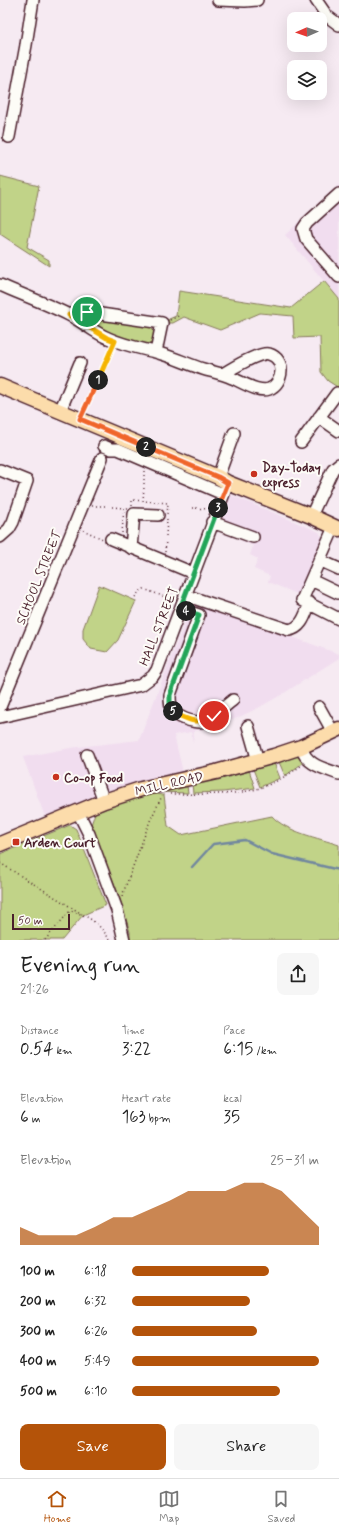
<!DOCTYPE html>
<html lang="en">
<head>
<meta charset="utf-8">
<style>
  body { margin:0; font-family:Mynerve,sans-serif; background:#f6f6f6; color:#222; height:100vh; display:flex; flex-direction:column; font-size:15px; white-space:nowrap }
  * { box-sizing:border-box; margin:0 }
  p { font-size:13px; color:#767676 }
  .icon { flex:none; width:22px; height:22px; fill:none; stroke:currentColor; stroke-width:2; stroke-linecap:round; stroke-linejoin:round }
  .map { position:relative; height:940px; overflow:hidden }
  .sheet { display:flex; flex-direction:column; background:#fff; flex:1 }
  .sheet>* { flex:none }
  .needle { width:26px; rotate:268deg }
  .buttons { position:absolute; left:287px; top:12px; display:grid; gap:8px }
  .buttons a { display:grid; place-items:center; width:40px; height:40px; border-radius:8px; background:#fff; box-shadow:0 4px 16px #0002; font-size:20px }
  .scale { position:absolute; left:12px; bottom:10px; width:58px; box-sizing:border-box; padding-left:4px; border:2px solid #4a1f2b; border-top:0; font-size:11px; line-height:14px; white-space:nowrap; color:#4a1f2b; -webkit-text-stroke:3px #fdfcf7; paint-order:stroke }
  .pin { position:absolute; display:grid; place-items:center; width:34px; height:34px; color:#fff; margin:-17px; border:2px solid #fff; border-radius:50%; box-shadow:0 1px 4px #0007 }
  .km { position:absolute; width:20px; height:20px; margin:-10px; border-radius:50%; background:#222; color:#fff; font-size:11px; line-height:20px; text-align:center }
  .round { display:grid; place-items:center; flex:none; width:42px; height:42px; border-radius:8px; background:#f6f6f6 }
  .headline { display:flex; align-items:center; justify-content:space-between; height:68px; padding:0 20px }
  h1 { font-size:22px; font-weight:600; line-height:30px }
  .metrics { display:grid; grid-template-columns:repeat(3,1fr); gap:6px; height:68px; padding:4px 20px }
  .metrics div { display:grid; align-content:center }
  .metrics b { font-size:17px; font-weight:600 }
  .metrics small { font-size:11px; font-weight:400 }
  .metrics p { font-size:11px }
  .chart { height:112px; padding:8px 20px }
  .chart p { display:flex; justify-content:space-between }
  .chart svg { width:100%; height:72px; margin-top:4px; fill:#b45309; opacity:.7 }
  .primary-button { display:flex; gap:8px; margin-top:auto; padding:8px 20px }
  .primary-button a { flex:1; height:46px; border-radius:8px; background:#b45309; color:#fff; font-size:16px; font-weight:600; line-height:46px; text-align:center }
  .primary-button a+a { background:#f6f6f6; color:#222 }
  ul { padding:0 20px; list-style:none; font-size:13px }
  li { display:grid; grid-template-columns:64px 48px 1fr; align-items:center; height:30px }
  li i { height:10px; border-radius:5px; background:#b45309 }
  .tab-bar { display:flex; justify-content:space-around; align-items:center; height:56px; border-top:1px solid #e0e0e0; background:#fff; font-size:11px; color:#767676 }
  .tab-bar a { display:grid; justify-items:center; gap:2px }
  .tab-bar .selected { color:#b45309 }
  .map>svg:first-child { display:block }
  .built { fill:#f1ddef }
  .green { fill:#c1d388; stroke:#86795a }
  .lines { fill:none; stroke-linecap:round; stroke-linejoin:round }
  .stream { stroke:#71879f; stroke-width:2.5 }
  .minor-casing { stroke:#4a1f2b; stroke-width:14 }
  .major-casing { stroke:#4a1f2b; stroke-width:17 }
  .path { stroke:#4a1f2b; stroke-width:1.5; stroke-dasharray:1 3; stroke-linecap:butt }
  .minor { stroke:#fdfcf7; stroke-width:11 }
  .major { stroke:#fcdcab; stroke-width:14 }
  .split-1-casing { stroke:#fff; stroke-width:8 }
  .split-2-casing { stroke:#fff; stroke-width:8 }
  .split-3-casing { stroke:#fff; stroke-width:8 }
  .split-4-casing { stroke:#fff; stroke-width:8 }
  .split-5-casing { stroke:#fff; stroke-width:8 }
  .split-6-casing { stroke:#fff; stroke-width:8 }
  .split-1 { stroke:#f5b400; stroke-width:5 }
  .split-2 { stroke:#f0652b; stroke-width:5 }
  .split-3 { stroke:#f0652b; stroke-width:5 }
  .split-4 { stroke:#22a559; stroke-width:5 }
  .split-5 { stroke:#22a559; stroke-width:5 }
  .split-6 { stroke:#f5b400; stroke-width:5 }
  .poi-dot { fill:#c8321e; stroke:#fdfcf7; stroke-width:1.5 }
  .labels { text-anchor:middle; stroke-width:4; stroke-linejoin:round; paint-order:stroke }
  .poi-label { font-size:13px; font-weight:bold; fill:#4a1f2b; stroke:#fdfcf7; text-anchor:start }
  .street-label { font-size:13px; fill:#4a1f2b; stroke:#fdfcf7 }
</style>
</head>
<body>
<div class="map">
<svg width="339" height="940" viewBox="0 0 339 940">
  <rect width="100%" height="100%" fill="#f6eaf2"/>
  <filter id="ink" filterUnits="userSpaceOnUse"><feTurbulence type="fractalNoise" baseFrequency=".025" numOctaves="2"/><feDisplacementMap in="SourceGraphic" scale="8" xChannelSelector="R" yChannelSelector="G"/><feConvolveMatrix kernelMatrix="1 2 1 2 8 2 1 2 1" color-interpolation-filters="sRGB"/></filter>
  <g filter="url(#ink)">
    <path class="built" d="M339 185V299L285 235Z
      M231 495 319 532 323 539 300 595 268 582 270 576 254 569 258 559 250 555 253 546 218 529Z
      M193 601 339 654V658L281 695 258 708 235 719 208 728 194 731 193 742 191 732 174 735 183 772 107 791 45 817 23 757 70 748 139 740Z"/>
    <path class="green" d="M0 176 39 186 27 247 49 260V266L0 234Z
      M324 281 339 299V388L328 381 321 372 320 337 294 338 293 316 260 313 220 330 184 317 173 323H167L169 319 176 316 179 291 291 308Z
      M87 315 150 327C156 332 155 337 154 345 133 350 104 331 87 320L86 318Z
      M99 585 136 601 118 640 107 652 91 649 83 639V629Z
      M295 756 301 758 304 762 285 776 279 762Z
      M274 763 280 778 260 787 253 769Z
      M249 770 255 788 223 792 193 793 192 784Z
      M187 785 188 793 158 792Z
      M156 794 164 795 168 826 181 835 272 816C286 832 319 838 339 845V940H130V932L118 893 91 825 95 813 141 795Z
      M70 825 76 829 106 905 83 915 62 940H0V854Z"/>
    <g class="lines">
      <path class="stream" d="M192 867 213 844 245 840 272 854 339 870"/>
      <g class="minor-casing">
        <path id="minor" d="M218 0 245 1 257 0
          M316 0 327 16 339 25
          M9 137 26 45 33 0
          M339 194 307 223 303 229 306 239 339 277
          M0 285C23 295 47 304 69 315 83 322 95 333 108 338 123 345 139 348 155 352 171 356 187 364 203 369 213 372 223 374 232 378 242 382 258 393 269 389 284 383 286 359 269 354 261 351 231 369 223 374
          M69 315 87 312 162 323 156 352
          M60 411 80 363
          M319 417 339 431
          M301 442 337 393
          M104 446 111 449H118L223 494
          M218 477 234 433
          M311 516 333 469 339 464
          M212 522 253 537
          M334 527 302 600 339 619
          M0 537 9 529 13 522 27 481 0 470
          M111 539 193 573
          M131 548 134 514 158 515
          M319 560 339 569
          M311 580 338 593
          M185 595 289 630C302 628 305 615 310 603
          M180 609 199 615 170 695C170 701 170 709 175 713 181 719 197 724 205 721 215 716 224 707 233 700
          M0 707 102 458
          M319 707 333 732
          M0 717 141 685 153 676 157 670 228 483
          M248 726 258 761
          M301 747C306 765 323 768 339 774
          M87 755 104 801
          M78 812 89 834 117 910 124 940"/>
      </g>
      <g class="major-casing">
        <path id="major" d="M0 386 218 477 228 483 311 516 339 529
          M0 844 104 801 141 789 216 772 274 756 301 747 339 729"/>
      </g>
      <path class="path" d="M170 320 181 315
        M84 410 111 350
        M144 484V470
        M143 501 144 487
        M92 506H108
        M132 506V500L168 503 167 514
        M112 507 124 508
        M192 508 208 509
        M83 530 103 539
        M122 533 124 508H128
        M166 536 167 519
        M165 552 166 540
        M135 597 139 592 144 589 173 600
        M170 794C200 794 240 797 268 785 280 780 291 773 302 765
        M0 863 82 914
        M122 896 150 821 162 796
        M45 940 70 911C89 915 99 924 110 940"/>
      <use href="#minor" class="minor"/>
      <use href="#major" class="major"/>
    </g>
  </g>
  <g class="lines" filter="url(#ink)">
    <g class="split-1-casing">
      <path id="split-1" d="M87 312 69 315 107 338 115 341 98 380"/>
    </g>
    <g class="split-2-casing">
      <path id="split-2" d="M98 380 80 419 146 447"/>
    </g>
    <g class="split-3-casing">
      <path id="split-3" d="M146 447 218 477 228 483 218 508"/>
    </g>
    <g class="split-4-casing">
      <path id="split-4" d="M186 611 180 609 218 508"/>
    </g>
    <g class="split-5-casing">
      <path id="split-5" d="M173 711 170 704V695L199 615 186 611"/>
    </g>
    <g class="split-6-casing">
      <path id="split-6" d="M173 711 174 713C191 721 197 725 214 716"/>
    </g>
    <use href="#split-1" class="split-1"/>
    <use href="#split-2" class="split-2"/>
    <use href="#split-3" class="split-3"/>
    <use href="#split-4" class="split-4"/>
    <use href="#split-5" class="split-5"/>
    <use href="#split-6" class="split-6"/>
  </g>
  <g class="poi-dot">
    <circle cx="254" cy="474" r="4"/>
    <circle cx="56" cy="777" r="4"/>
    <rect x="12" y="838" width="8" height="8" rx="2"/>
  </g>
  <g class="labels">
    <g class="poi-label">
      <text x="262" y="472">Day-Today<tspan x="262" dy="15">express</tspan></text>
      <text x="64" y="782">Co-op Food</text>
      <text x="24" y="847">Arden Court</text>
    </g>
    <g class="street-label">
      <text transform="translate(38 577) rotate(-68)" y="5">SCHOOL STREET</text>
      <text transform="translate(158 626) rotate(-68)" y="5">HALL STREET</text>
      <text transform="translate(169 783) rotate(-13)" y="5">MILL ROAD</text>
    </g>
  </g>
</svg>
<div class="buttons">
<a><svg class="needle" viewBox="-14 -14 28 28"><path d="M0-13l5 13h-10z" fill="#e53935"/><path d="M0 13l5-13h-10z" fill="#767676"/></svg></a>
<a><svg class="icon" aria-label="layers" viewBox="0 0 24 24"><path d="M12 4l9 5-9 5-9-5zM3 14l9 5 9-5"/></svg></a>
</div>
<div class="scale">50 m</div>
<div class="pin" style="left:87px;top:312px;background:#1e9e55"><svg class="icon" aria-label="arrive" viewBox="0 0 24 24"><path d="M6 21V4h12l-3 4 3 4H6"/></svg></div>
<div class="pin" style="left:214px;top:716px;background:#d93025"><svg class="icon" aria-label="check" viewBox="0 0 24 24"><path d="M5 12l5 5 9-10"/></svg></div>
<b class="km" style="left:98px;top:380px">1</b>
<b class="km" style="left:146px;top:447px">2</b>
<b class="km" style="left:218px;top:508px">3</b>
<b class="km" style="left:186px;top:611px">4</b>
<b class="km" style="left:173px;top:711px">5</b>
</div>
<section class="sheet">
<div class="headline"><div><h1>Evening run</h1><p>21:26</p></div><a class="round"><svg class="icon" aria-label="share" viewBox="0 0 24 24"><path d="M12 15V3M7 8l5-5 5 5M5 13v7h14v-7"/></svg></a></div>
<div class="metrics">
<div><p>Distance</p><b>0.54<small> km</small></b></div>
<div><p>Time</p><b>3:22</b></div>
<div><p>Pace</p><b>6:15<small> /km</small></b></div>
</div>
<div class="metrics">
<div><p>Elevation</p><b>6<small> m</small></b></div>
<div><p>Heart rate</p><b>163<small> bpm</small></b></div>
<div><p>kcal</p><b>35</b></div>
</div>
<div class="chart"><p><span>Elevation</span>25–31 m</p>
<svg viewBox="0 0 160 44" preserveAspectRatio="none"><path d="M0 44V33L10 38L20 38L30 38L40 33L50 27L60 27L70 22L80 17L90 11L100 11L110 11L120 6L130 6L140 11L150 22L160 33V44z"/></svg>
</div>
<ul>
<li><b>100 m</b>6:18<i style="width:73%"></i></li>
<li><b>200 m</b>6:32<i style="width:63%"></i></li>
<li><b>300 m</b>6:26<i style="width:67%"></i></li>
<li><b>400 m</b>5:49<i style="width:100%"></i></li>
<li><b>500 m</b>6:10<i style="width:79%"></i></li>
</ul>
<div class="primary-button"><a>Save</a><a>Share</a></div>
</section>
<nav class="tab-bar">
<a class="selected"><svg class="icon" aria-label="home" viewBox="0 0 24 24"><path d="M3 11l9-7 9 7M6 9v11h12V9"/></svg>Home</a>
<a><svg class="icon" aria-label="map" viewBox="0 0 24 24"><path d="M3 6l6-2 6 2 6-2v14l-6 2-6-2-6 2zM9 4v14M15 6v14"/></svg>Map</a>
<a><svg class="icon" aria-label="saved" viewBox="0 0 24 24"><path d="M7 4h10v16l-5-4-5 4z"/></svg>Saved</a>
</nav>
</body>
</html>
